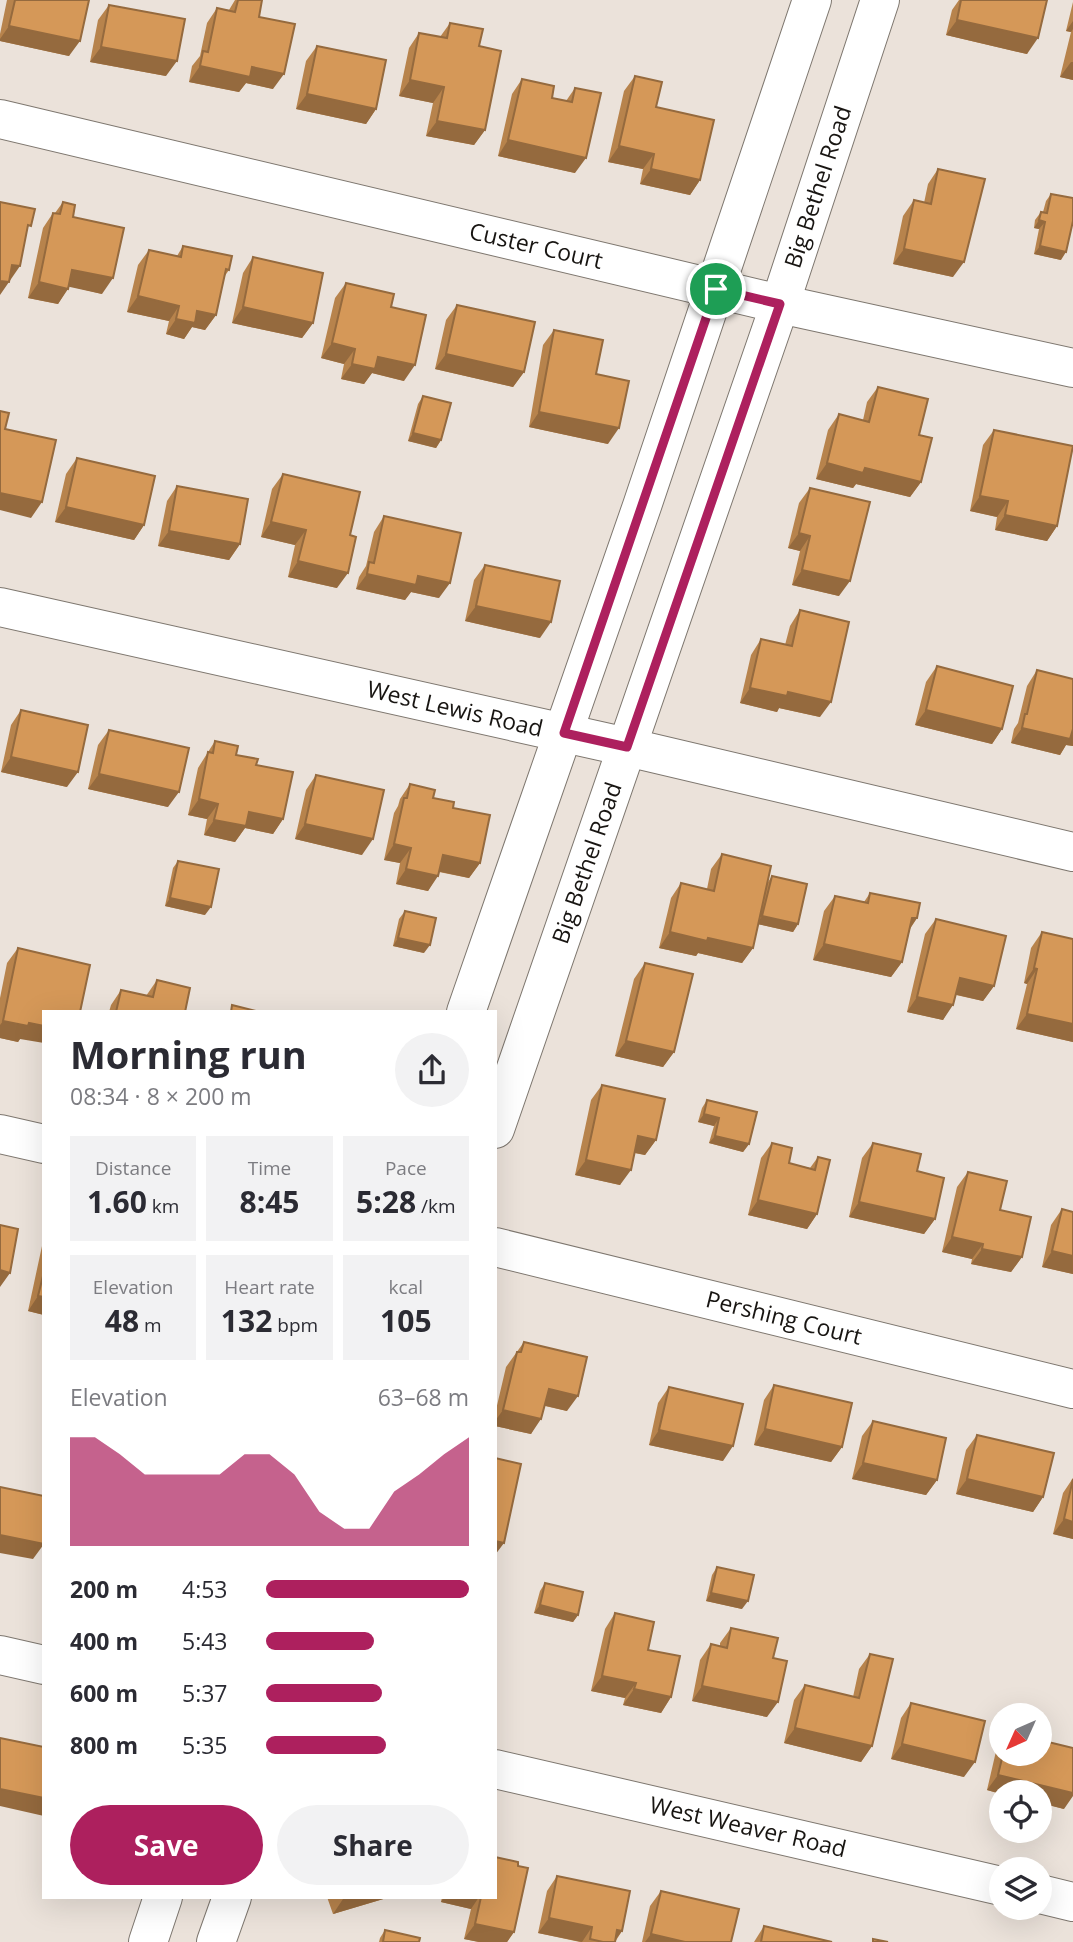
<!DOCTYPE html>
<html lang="en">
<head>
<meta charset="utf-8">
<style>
  body { margin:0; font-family:"Open Sans",sans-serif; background:#f2f2f3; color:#2b2b33; height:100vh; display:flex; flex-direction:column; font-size:26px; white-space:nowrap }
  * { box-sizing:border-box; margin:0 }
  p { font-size:23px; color:#7c7c81 }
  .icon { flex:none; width:38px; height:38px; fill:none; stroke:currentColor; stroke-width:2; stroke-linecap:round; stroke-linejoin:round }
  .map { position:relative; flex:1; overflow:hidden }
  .sheet { position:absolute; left:42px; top:1010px; width:455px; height:889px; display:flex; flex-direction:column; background:#fff; border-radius:0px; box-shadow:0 7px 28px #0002 }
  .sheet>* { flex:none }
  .needle { width:46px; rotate:225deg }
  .fabs { position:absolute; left:989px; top:1703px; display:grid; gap:14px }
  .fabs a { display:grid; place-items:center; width:63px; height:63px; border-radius:50%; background:#fff; box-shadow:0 7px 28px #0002; font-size:35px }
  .pin { position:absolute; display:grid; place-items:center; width:60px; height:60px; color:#fff; margin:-30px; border:4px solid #fff; border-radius:50%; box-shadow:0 2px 7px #0007 }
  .round { display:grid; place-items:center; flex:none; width:74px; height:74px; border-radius:37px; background:#f2f2f3 }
  .head { display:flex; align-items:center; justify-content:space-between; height:119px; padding:0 28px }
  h1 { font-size:38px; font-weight:700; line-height:52px }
  .figures { display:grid; grid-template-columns:repeat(3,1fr); gap:10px; height:119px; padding:7px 28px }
  .figures div { display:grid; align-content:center; border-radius:0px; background:#f2f2f3; text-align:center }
  .figures b { font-size:30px; font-weight:700 }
  .figures small { font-size:19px; font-weight:400 }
  .figures p { font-size:19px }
  .chart { height:196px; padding:14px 28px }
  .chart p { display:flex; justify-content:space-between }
  .chart svg { width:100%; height:126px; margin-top:7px; fill:#ad205e; opacity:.7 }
  .button { display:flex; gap:14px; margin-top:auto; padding:14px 28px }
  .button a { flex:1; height:80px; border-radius:42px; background:#ad205e; color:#fff; font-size:28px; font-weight:700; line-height:80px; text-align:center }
  .button a+a { background:#f2f2f3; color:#2b2b33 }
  ul { padding:0 28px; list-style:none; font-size:23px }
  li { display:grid; grid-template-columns:112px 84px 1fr; align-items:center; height:52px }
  li i { height:18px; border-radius:9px; background:#ad205e }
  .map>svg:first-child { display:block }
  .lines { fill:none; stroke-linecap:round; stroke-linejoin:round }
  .minor-casing { stroke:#7e776f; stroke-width:40 }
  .tertiary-casing { stroke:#7e776f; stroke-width:40 }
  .secondary-casing { stroke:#7e776f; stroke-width:40 }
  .minor { stroke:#fff; stroke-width:38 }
  .tertiary { stroke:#fff; stroke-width:38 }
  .secondary { stroke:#fff; stroke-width:38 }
  .wall { fill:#b7834c }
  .shaded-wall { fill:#956a3e }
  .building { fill:#d59858; stroke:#956a3e; stroke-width:2 }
  .route-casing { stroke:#fff; stroke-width:14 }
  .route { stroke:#ad205e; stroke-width:9 }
  .labels { text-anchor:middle; stroke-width:6; stroke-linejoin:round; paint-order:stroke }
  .street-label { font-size:23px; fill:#181512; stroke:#fff }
</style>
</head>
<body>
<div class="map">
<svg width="1073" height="1942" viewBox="0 0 1073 1942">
  <rect width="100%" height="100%" fill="#ebe2da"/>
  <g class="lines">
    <g class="minor-casing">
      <path id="minor" d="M0 119 780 304 1073 368
        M0 607 627 747 1073 852
        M0 1134 44 1144
        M495 1247 1073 1389"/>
    </g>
    <g class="tertiary-casing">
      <path id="tertiary" d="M0 1655 44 1665
        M495 1769 1001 1886
        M1040 1894 1073 1902"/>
    </g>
    <g class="secondary-casing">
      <path id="secondary" d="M466 1012 642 506 812 0
        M495 1129 780 304 880 0
        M148 1942 163 1897
        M216 1942 232 1897"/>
    </g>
    <use href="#minor" class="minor"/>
    <use href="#tertiary" class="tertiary"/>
    <use href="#secondary" class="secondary"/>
  </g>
  <path class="wall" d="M7 0H89L69 56 0 41V34Z
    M235 0H262L259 17 273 89 246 83 239 92 189 82 192 66 200 56 207 23 217 8 229 10Z
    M959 0H1047L1027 54 946 35 952 10Z
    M1073 2V80L1060 77 1071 32 1066 31Z
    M109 5 166 76 90 62 98 20Z
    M450 23 479 46 485 130 474 145 426 136 433 103 399 96 409 48 419 33 440 37Z
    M317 46 376 109 366 124 296 109 306 61Z
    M635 76 656 107 700 180 690 195 640 184 643 169 608 162 624 91Z
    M522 79 552 98 566 101 575 88V173L498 156 512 94Z
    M938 169 953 277 893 264 903 216 914 200 924 203 928 184Z
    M1051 194 1061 260 1034 254 1039 229 1034 228 1035 220 1041 212H1043L1046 201Z
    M63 202 73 217 102 294 69 286 58 304 28 298 43 228 53 213H55Z
    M183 246 229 270 224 277 216 315 205 330 192 327 184 339 166 334 169 321 127 312 138 265 149 250 177 256Z
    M253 257 313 323 302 338 232 323 243 273Z
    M346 283 391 307 404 381 372 373 364 384 341 379 344 364 321 358 335 298Z
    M457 305 524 372 513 387 435 369 446 320Z
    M554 330 608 444 529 427 543 345Z
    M878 387 919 435 921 482 910 497 856 484 853 488 816 479 828 430 839 414 863 420 867 402Z
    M423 396 441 440 436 448 408 441 418 404Z
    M994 430 1057 526 1047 541 995 530 997 517 970 511 983 445Z
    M77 458 144 525 134 540 55 522 66 474Z
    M283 474 337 588 288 577 295 545 261 537 272 489Z
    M177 486 240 544 229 560 158 546 167 501Z
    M810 488 839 596 792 585 800 551 788 548 799 503Z
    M384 516 439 598 411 592 405 600 356 589 359 577 366 566 374 532Z
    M485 565 540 638 465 621 474 580Z
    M800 610 820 717 779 708 777 712 740 703 751 655 761 639 785 645 790 626Z
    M937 666 1002 729 992 744 915 725 926 682Z
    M1037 670 1073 679V746L1066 745 1060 755 1011 743 1014 729 1018 723 1027 686Z
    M21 710 67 787 1 772 11 725Z
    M109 730 168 807 88 789 98 745Z
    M215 741 236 755 256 765 283 819 273 834 245 828 235 842 204 835 207 819 188 815 198 768Z
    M316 775 362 855 295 839 306 790Z
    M410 784 433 798 453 808 480 863 469 878 439 872 428 891 396 884 400 863 384 860 394 813 398 806 400 799Z
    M722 854 768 882 772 876 798 924 793 932 758 924 753 948 742 963 698 953 696 956 659 948 671 898 681 883 707 889 711 869Z
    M178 861 205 915 165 906 173 868Z
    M870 893 917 918 910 929 902 962 891 977 813 960 824 911 835 896 864 902Z
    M405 911 424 953 393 946 399 919Z
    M936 919 994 986 983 1001 956 995 943 1020 907 1012 925 934Z
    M1042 932 1073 1042 1016 1029 1027 984 1024 983 1031 948Z
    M18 948 20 1039 18 1042 0 1038V998L7 963Z
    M645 963 674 1052 663 1067 615 1056 634 979Z
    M157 980 185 1012H109L111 1005 121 990 146 996Z
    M602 1085 656 1140 645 1155 634 1153 620 1185 575 1175 591 1100Z
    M707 1100 749 1144 743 1152 709 1143 714 1126 698 1122 702 1108Z
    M772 1143 789 1163 810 1168 818 1157 817 1214 807 1229 748 1215 761 1158Z
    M873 1143 917 1171 935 1219 924 1234 849 1217 862 1158Z
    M968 1172 1022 1257 1011 1272 971 1264 972 1259 942 1252 957 1187Z
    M1062 1209 1073 1212V1274L1042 1267 1051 1225Z
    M44 1244V1315L28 1311 42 1246Z
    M524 1342 567 1411 545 1406 531 1434 495 1426V1414L506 1367Z
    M774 1385 842 1447 831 1462 754 1445 764 1400Z
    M669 1387 723 1461 649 1445 658 1403Z
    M873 1421 937 1480 926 1495 852 1479 862 1436Z
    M977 1435 1043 1497 1033 1512 956 1494 966 1450Z
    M1073 1478V1539L1053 1534 1063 1493Z
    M717 1567 742 1609 706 1601 712 1575Z
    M545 1583 578 1615 573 1622 534 1613 540 1591Z
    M615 1613 648 1650 671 1697 661 1713 623 1705 625 1698 591 1691 605 1629Z
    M731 1628 773 1658 767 1717 692 1701 700 1660 711 1644 720 1646V1643Z
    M870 1654 872 1746 861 1762 784 1743 794 1700 805 1685 853 1697 859 1669Z
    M911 1703 964 1777 891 1759 901 1718Z
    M1001 1742V1754H1040L1064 1809 1001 1792V1794L987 1790 997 1747Z
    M495 1857 518 1862V1866L528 1868 514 1932 507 1942H479L464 1939 471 1909 441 1902 442 1897H495Z
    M557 1876 622 1931 615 1942H580L538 1933 547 1891Z
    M661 1891 731 1942H642L650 1906Z
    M327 1897H390L333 1914Z
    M764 1926 832 1942H754Z
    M385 1930 419 1942H379L380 1938Z"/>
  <path class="shaded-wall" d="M957 20 1038 38 1027 54 946 35Z
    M1073 21V29L1071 32 1066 31Z
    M9 26 80 41 69 56 0 41V39Z
    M101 47 177 61 166 76 90 62Z
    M1071 62H1073V80L1060 77Z
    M200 66 252 67 284 74 273 89 246 83 239 92 189 82Z
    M410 80 444 87 433 103 399 96Z
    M307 94 376 109 366 124 296 109Z
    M437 121 485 130 474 145 426 136Z
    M508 140 586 158 575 173 498 156Z
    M619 146 654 154 643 169 608 162Z
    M651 169 700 180 690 195 640 184Z
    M1039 220 1045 222 1039 229 1034 228Z
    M1040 246 1066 252 1061 260 1034 254Z
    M904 249 964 262 953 277 893 264Z
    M12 265 20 266 9 282Z
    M72 270 113 278 102 294 61 285Z
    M0 281 9 282 0 295Z
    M39 282 68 289 58 304 28 298Z
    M138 296 179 306 169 321 127 312Z
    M243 307 313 323 302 338 232 323Z
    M197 311 216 315 205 330 192 327 184 339 166 334 176 319Z
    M332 343 355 349 344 364 321 358Z
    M446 354 524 372 513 387 435 369Z
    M378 357 415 365 404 381 372 373 364 384 341 379 352 364Z
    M539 412 619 428 608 444 529 427Z
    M413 433 441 440 436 448 408 441Z
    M827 463 865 468 921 482 910 497 856 484 853 488 816 479Z
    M0 493 42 502 31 518 0 510Z
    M980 496 1008 501 997 517 970 511Z
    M66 507 144 525 134 540 55 522Z
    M1005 515 1057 526 1047 541 995 530Z
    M271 522 306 530 295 545 261 537Z
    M169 531 240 544 229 560 158 546Z
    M799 533 810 536 800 551 788 548Z
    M298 561 348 573 337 588 288 577Z
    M802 570 850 581 839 596 792 585Z
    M367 574 418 576 450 583 439 598 411 592 405 600 356 589Z
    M476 606 551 622 540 638 465 621Z
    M750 688 788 692 831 702 820 717 779 708 777 712 740 703Z
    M926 710 1002 729 992 744 915 725Z
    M1022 728 1073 729V746L1066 745 1060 755 1011 743Z
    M11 757 78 772 67 787 1 772Z
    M99 774 179 792 168 807 88 789Z
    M199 799 218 804 207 819 188 815Z
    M249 812 283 819 273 834 245 828 235 842 204 835 214 820Z
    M305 824 373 839 362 855 295 839Z
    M394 844 411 848 400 863 384 860Z
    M443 855 480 863 469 878 432 870Z
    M406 869 438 876 428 891 396 884Z
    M170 898 211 907 205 915 165 906Z
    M762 916 798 924 793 932 757 924Z
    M912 918H917L906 934Z
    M670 932 708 938 753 948 742 963 698 953 696 956 659 948Z
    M398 938 430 945 424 953 393 946Z
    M824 944 902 962 891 977 813 960Z
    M1034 968 1037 969 1027 984 1024 983Z
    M960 978 994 986 983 1001 949 993Z
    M917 997 953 1005 943 1020 907 1012Z
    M1027 1014 1073 1024V1042L1016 1029Z
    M3 1021 29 1023 44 1026V1043L20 1039 18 1042 0 1038V1025Z
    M626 1041 674 1052 663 1067 615 1056Z
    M704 1114 719 1118 714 1126 698 1122Z
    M638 1136 656 1140 645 1155 627 1151Z
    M715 1136 749 1144 743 1152 709 1143Z
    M586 1160 631 1170 620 1185 575 1175Z
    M758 1200 817 1214 807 1229 748 1215Z
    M859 1202 935 1219 924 1234 849 1217Z
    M952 1237 983 1244 972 1259 942 1252Z
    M982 1249 1022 1257 1011 1272 971 1264Z
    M1052 1251 1073 1256V1274L1042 1267Z
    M0 1270 10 1273 0 1287Z
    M38 1296 44 1297V1315L28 1311Z
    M549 1389 578 1396 567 1411 538 1404Z
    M503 1410 541 1419 531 1434 495 1426V1421Z
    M765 1429 842 1447 831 1462 754 1445Z
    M659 1430 733 1446 723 1461 649 1445Z
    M863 1463 937 1480 926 1495 852 1479Z
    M967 1479 1043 1497 1033 1512 956 1494Z
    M1064 1519 1073 1522V1539L1053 1534Z
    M0 1535 44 1544 33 1559 0 1553Z
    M495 1541 504 1543 495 1555Z
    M711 1593 748 1601 742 1609 706 1601Z
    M540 1605 578 1615 573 1622 534 1613Z
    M602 1676 636 1683 625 1698 591 1691Z
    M702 1686 778 1702 767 1717 692 1701Z
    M634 1689 671 1697 661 1713 623 1705Z
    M795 1728 872 1746 861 1762 784 1743Z
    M902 1744 975 1762 964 1777 891 1759Z
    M998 1775 1073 1793V1796L1064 1809 1040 1803V1792H1001V1794L987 1790Z
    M0 1789 44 1798V1816L0 1806Z
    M349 1897H390L333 1914 343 1899Z
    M444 1897H479L471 1909 441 1902Z
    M549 1918 592 1927 582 1942 538 1933Z
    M475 1924 514 1932 507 1942H479L464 1939Z
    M617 1930 622 1931 614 1942Z
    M651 1934 685 1942H645Z"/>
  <path class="building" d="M15 0H89L80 41 9 26Z
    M238 0H262L259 17 295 24 284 74 252 67 250 77 200 66 203 51 208 52 217 8 235 12Z
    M961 0H1047L1038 38 957 20Z
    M109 5 185 19 177 61 101 47Z
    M450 23 483 29 479 46 501 51 485 130 437 121 444 87 410 80 419 33 447 38Z
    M317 46 386 60 376 109 307 94Z
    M635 76 662 82 656 107 714 120 700 180 651 169 654 154 619 146Z
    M522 79 554 86 552 98 572 102 575 88 601 93 586 158 508 140Z
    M938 169 985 179 964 262 904 249 914 200 931 204Z
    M1051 194 1073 198V221L1066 252 1040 246 1045 222 1039 220 1041 212 1047 213Z
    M0 202 35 209 31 226 28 225 20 266 12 265 9 282 0 281Z
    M63 202 75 205 73 217 124 228 113 278 72 270 68 289 39 282 53 213 60 214Z
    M183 246 232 256 229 270 226 269 216 315 197 311 195 323 176 319 179 306 138 296 149 250 181 257Z
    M253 257 323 273 313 323 243 307Z
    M346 283 394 294 391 307 426 315 415 365 378 357 375 369 352 364 355 349 332 343Z
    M457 305 535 322 524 372 446 354Z
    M554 330 603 340 596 374 629 381 619 428 539 412Z
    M878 387 928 399 919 435 932 438 921 482 865 468 863 473 827 463 839 414 869 422Z
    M423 396 451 403 441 440 413 433Z
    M0 411 9 413 5 429 56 440 42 502 0 493Z
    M994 430 1073 446 1057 526 1005 515 1008 501 980 496Z
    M77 458 155 476 144 525 66 507Z
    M283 474 360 492 350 535 356 537 348 573 298 561 306 530 271 522Z
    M177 486 248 499 240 544 169 531Z
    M810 488 870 502 850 581 802 570 810 536 799 533Z
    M384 516 461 533 450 583 418 576 416 585 367 574 369 562 374 563Z
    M485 565 560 581 551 622 476 606Z
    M800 610 849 622 831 702 788 692 787 696 750 688 761 639 792 646Z
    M937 666 1013 686 1002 729 926 710Z
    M1037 670 1073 679V729L1070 739 1022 728 1025 714H1027Z
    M21 710 88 725 78 772 11 757Z
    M109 730 189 748 179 792 99 774Z
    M215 741 238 746 236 755 258 759 256 765 293 772 283 819 249 812 246 826 214 820 218 804 199 799 208 752 213 753Z
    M316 775 384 790 373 839 305 824Z
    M410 784 435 790 433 798 454 802 453 808 490 815 480 863 443 855 438 876 406 869 411 848 394 844 404 798H407Z
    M722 854 771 866 753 948 708 938 707 941 670 932 681 883 714 891Z
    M178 861 219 869 211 907 170 898Z
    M772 876 807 884 798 924 762 916Z
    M870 893 920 903 917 918H912L902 962 824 944 835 896 868 903Z
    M405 911 436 918 430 945 398 938Z
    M936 919 1006 936 994 986 960 978 953 1005 917 997Z
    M1042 932 1073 939V1024L1027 1014 1037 969 1034 968Z
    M18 948 90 965 80 1012H44V1026L29 1023 28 1026 3 1021Z
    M645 963 693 974 674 1052 626 1041Z
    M157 980 190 988 185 1012H116L121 990 153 997Z
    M232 1005 260 1012H231Z
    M602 1085 665 1099 656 1140 638 1136 631 1170 586 1160Z
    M707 1100 757 1112 749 1144 715 1136 719 1118 704 1114Z
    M772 1143 792 1148 789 1163 815 1170 818 1157 830 1160 817 1214 758 1200Z
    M873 1143 921 1154 917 1171 944 1178 935 1219 859 1202Z
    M968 1172 1007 1181 1000 1210 1031 1217 1022 1257 982 1249 983 1244 952 1237Z
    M1062 1209 1073 1212V1256L1052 1251Z
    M0 1225 18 1229 10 1273 0 1270Z
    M44 1272V1297L38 1296Z
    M524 1342 587 1357 578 1396 549 1389 541 1419 503 1410 517 1352H521Z
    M774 1385 852 1403 842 1447 765 1429Z
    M669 1387 743 1404 733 1446 659 1430Z
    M873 1421 946 1438 937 1480 863 1463Z
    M977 1435 1054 1453 1043 1497 967 1479Z
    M495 1458 521 1464 504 1543 495 1541Z
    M1073 1479V1522L1064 1519Z
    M0 1487 44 1496V1544L0 1535Z
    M717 1567 754 1575 748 1601 711 1593Z
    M545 1583 583 1592 578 1615 540 1605Z
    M615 1613 654 1622 648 1650 680 1656 671 1697 634 1689 636 1683 602 1676Z
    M731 1628 778 1638 773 1658 787 1661 778 1702 702 1686 711 1644 727 1648Z
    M870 1654 893 1659 872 1746 795 1728 805 1685 859 1698Z
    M911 1703 985 1721 975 1762 902 1744Z
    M0 1738 44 1747V1798L0 1789Z
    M1040 1740 1073 1748V1793L998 1775 1003 1754H1040Z
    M495 1857 518 1862V1866L528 1868 514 1932 475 1924 481 1897H495Z
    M557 1876 630 1891 622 1931 617 1930 615 1942H603L590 1939 592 1927 549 1918Z
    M661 1891 739 1909 731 1942H685L651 1934Z
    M764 1926 832 1942H761Z
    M385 1930 420 1938 419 1942H383Z
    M873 1939 888 1942H873Z"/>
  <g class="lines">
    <g class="route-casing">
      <path id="route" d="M716 289 780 304 627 747 564 733Z"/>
    </g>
    <use href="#route" class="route"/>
  </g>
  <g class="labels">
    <g class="street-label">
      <text transform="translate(818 187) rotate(-72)" y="8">Big Bethel Road</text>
      <text transform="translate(536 246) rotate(13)" y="8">Custer Court</text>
      <text transform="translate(455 709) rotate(13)" y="8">West Lewis Road</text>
      <text transform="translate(587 863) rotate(-71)" y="8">Big Bethel Road</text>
      <text transform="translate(784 1318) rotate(14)" y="8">Pershing Court</text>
      <text transform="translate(748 1827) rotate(13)" y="8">West Weaver Road</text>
    </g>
  </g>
</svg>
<div class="fabs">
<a><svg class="needle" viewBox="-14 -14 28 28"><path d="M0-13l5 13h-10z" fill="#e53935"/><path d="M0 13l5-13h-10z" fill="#7c7c81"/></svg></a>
<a><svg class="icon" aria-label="locate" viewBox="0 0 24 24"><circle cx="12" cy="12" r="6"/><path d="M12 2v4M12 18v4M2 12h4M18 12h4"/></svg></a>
<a><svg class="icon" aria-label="layers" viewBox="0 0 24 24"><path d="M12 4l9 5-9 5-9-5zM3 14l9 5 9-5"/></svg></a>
</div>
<div class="pin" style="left:716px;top:289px;background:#1e9e55"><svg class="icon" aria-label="arrive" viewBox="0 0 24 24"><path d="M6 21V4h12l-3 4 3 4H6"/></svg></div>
<section class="sheet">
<div class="head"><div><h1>Morning run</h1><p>08:34 · 8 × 200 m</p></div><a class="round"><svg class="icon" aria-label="share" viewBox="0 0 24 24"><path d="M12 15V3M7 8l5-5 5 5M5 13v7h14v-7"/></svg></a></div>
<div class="figures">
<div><p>Distance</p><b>1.60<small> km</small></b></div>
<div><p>Time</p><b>8:45</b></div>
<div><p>Pace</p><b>5:28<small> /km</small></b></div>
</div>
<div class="figures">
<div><p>Elevation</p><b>48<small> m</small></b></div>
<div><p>Heart rate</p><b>132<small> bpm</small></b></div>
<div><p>kcal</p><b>105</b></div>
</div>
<div class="chart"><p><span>Elevation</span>63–68 m</p>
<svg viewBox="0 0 160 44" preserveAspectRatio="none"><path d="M0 44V6L10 6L20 12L30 19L40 19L50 19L60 19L70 12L80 12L90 19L100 32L110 38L120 38L130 25L140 19L150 12L160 6V44z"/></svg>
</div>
<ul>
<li><b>200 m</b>4:53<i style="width:100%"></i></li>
<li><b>400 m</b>5:43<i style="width:53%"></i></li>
<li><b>600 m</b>5:37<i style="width:57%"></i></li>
<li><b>800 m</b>5:35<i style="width:59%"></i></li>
</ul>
<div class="button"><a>Save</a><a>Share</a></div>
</section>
</div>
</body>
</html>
